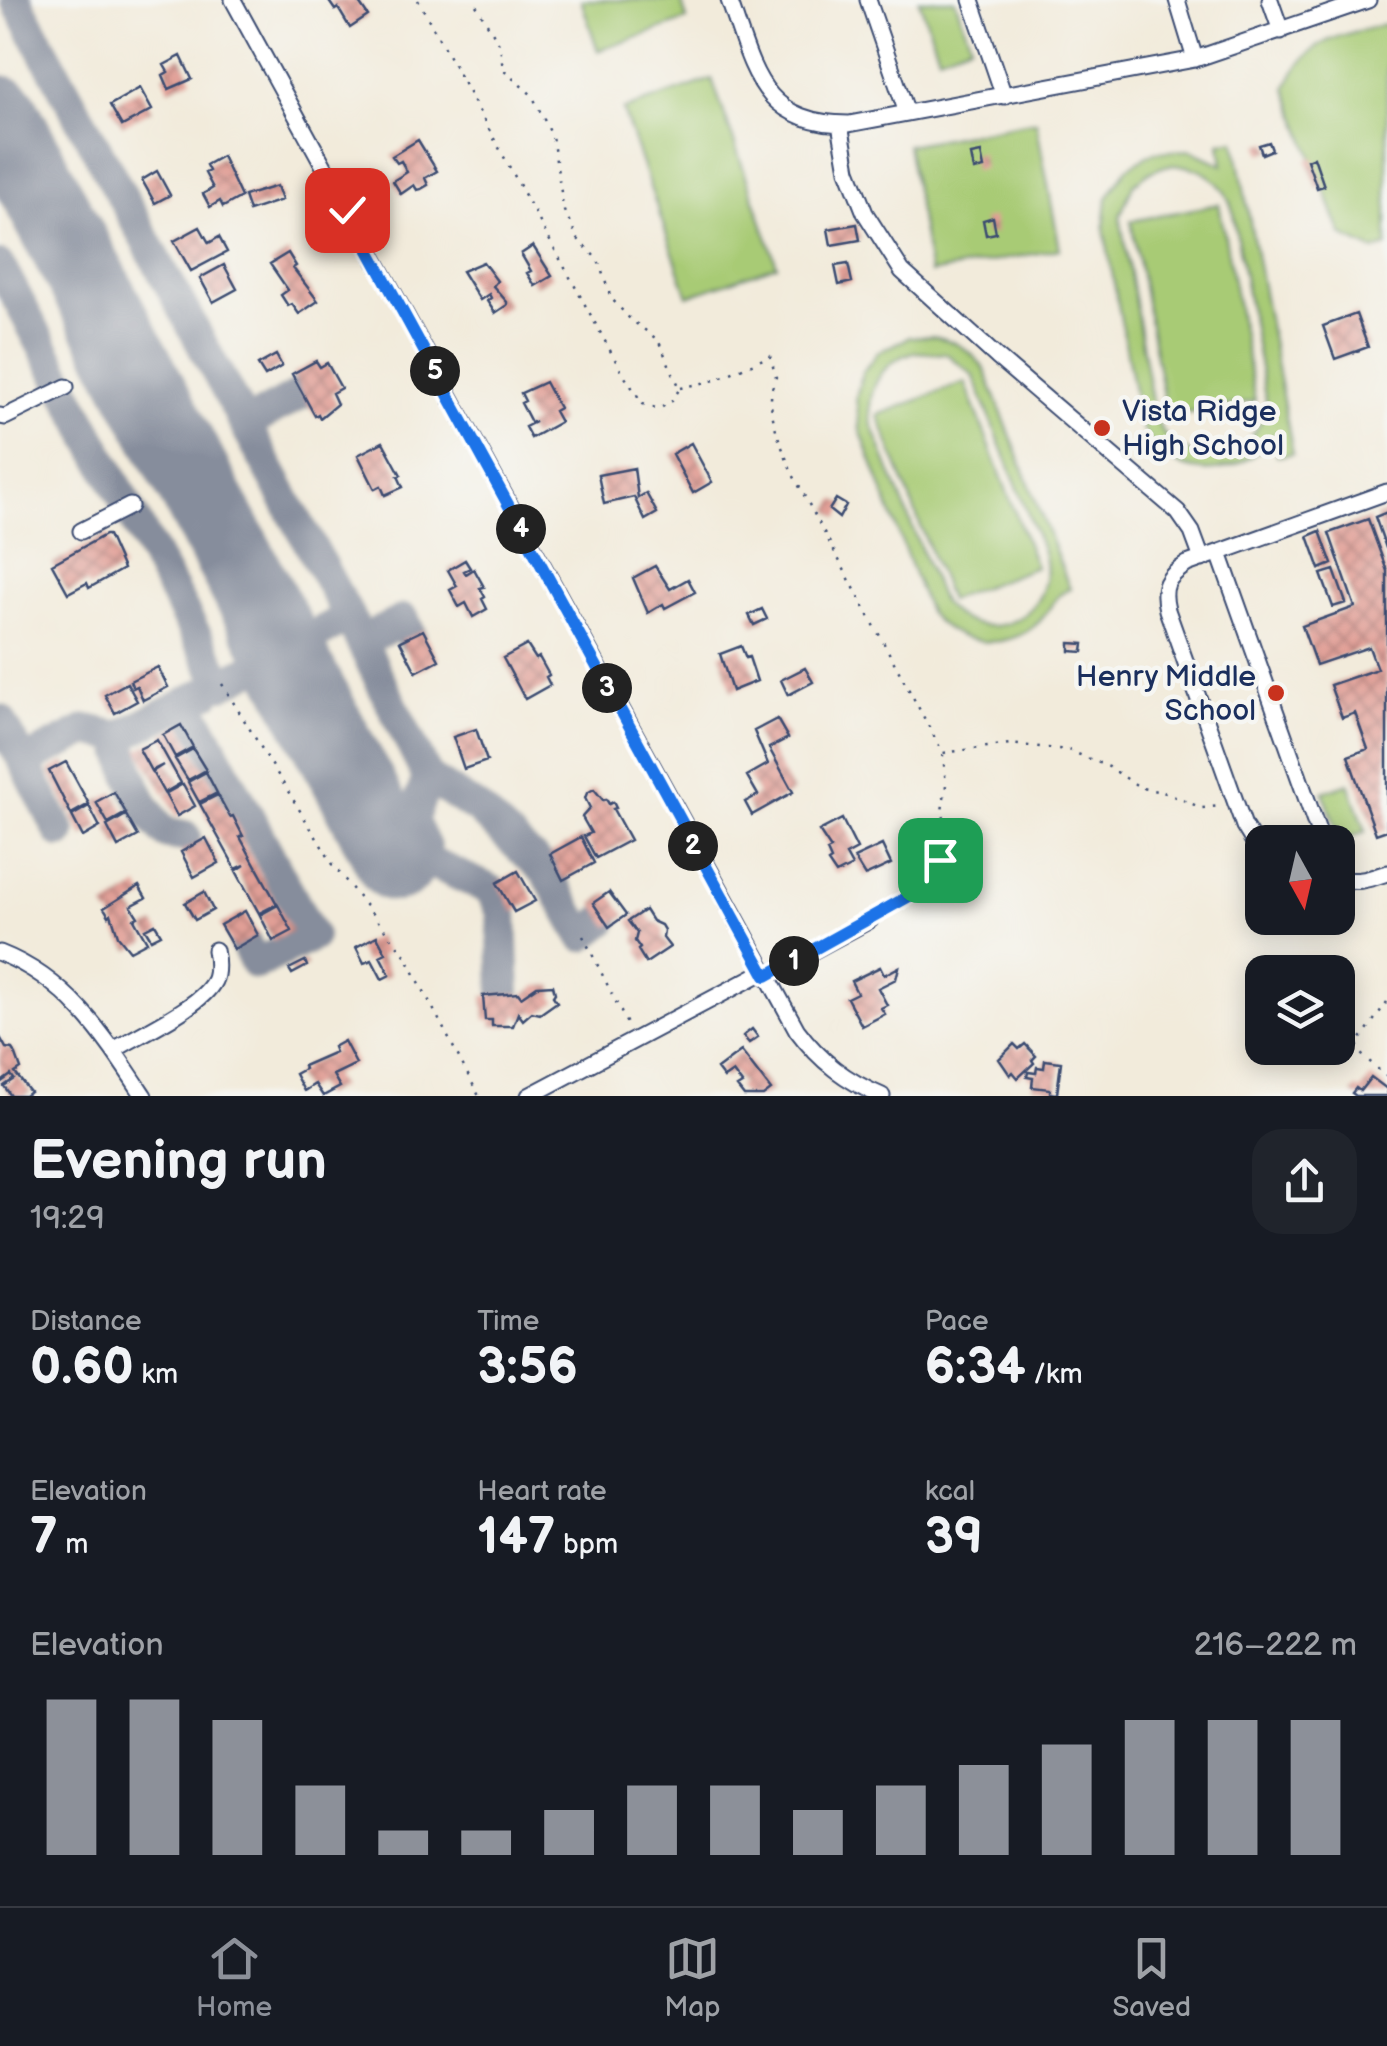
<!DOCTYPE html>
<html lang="en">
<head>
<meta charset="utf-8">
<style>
  body { margin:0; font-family:"Balsamiq Sans",sans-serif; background:#20242c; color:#f1f3f6; height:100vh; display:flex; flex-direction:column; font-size:38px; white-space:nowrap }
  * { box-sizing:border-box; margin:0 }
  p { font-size:32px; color:#9ea1a6 }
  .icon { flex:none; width:55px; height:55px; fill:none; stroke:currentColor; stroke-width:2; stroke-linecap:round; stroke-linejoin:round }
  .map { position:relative; height:1096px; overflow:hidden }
  .sheet { display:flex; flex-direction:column; background:#171b24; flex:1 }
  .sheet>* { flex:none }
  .needle { width:65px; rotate:172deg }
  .tools { position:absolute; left:1245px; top:825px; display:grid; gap:20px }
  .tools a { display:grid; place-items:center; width:110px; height:110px; border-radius:20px; background:#171b24; box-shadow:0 5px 25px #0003; font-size:50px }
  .pin { position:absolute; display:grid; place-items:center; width:85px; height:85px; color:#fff; margin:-42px; border-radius:20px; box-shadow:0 5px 15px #0006 }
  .km { position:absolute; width:50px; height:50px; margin:-25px; border-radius:50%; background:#222; color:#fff; font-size:28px; line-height:50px; text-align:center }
  .round { display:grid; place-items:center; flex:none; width:105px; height:105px; border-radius:30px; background:#20242c }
  .headline { display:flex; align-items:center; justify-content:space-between; height:170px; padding:0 30px }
  h1 { font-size:55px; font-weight:700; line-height:75px }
  .figures { display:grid; grid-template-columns:repeat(3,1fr); gap:15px; height:170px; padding:10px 30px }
  .figures div { display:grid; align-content:center }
  .figures b { font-size:50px; font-weight:700 }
  .figures small { font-size:28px; font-weight:400 }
  .figures p { font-size:28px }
  .chart { height:280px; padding:20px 30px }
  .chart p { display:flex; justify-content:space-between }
  .chart svg { width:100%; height:180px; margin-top:10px; stroke:#8c9099; stroke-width:6 }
  .tabs { display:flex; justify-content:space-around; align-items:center; height:140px; border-top:2px solid #363941; background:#171b24; font-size:28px; color:#9ea1a6 }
  .tabs a { display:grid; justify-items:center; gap:5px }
  .tabs .on { color:#8c9099 }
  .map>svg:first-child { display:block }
  .park { fill:#a8cb75; stroke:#627d6a; stroke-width:2.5; fill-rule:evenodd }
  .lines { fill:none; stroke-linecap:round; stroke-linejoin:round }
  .taxiway { stroke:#868d9c; stroke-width:32 }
  .runway { stroke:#868d9c; stroke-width:80 }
  .building { fill:url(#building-cross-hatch) }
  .minor-casing { stroke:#3b4b71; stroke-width:19 }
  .path { stroke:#3b4b71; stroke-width:2.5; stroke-dasharray:2.5 8; stroke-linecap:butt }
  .minor { stroke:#fff; stroke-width:15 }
  .route-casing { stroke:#fff; stroke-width:20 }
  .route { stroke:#1a73e8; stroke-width:12 }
  .poi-dot { fill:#c8321e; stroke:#f6f6f2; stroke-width:4 }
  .labels { text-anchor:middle; stroke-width:9; stroke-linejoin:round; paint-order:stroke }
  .poi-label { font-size:30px; fill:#1b2f5e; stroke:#f6f6f2; text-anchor:start }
</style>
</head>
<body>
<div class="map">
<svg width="1387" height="1096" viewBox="0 0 1387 1096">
  <defs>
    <pattern id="building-cross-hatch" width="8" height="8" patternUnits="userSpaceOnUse" patternTransform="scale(2.5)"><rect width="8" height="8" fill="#e19f96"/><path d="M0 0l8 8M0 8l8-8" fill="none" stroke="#b6827e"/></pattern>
  </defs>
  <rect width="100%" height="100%" fill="#f6f6f2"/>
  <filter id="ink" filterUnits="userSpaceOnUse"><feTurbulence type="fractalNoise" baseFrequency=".01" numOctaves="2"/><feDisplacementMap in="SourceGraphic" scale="20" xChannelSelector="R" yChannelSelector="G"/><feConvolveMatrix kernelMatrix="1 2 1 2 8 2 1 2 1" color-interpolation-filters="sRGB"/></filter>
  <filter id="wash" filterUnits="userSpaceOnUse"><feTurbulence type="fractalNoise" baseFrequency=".0048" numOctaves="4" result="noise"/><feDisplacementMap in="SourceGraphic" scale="40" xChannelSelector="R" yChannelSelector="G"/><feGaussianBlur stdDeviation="2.25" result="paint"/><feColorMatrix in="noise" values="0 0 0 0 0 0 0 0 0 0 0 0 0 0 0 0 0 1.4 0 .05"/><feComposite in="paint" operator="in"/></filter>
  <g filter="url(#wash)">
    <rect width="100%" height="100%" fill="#f2ebdb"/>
    <path class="park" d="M581 0H681L687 20 598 51Z
      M919 0H955L971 44 939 56Z
      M1387 24V246L1375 251 1342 235 1286 88C1310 36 1336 37 1387 24Z
      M712 79 777 265 688 296 623 110Z
      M1036 121 1060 249 930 273 907 145Z
      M1235 140 1293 454 1277 456 1273 435C1237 485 1165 483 1140 423L1104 229 1107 198 1127 168 1154 152 1191 150 1223 165 1220 143ZM1165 166C1197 162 1222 178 1232 208L1266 402C1257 469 1167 475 1153 408L1120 216 1133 185 1148 173Z
      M1219 204 1255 401 1167 417 1131 221Z
      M931 336C956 340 971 350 985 370L1070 589C1053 595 1051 610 1039 622 1006 653 955 646 928 612L860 430 856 398 862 373 878 352 910 337ZM914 352 947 354 973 375 1043 552C1061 616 984 653 942 602L872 425C865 391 880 362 914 352Z
      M965 382 1036 567 949 600 878 415Z
      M1349 783 1366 831 1341 841 1323 792Z"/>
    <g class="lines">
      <path class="taxiway" d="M16 0 349 617 428 778 412 820 425 847 396 862
        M0 266 222 684 349 617
        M246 425 302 393
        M361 641 404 620 411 636
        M188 702 312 936 256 964 245 943
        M0 720 24 762 87 730 119 737 207 692
        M119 737C129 769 140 812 168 834L185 836
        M24 762 60 832
        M428 778 479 810 547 873 557 868
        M417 851 421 858 491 890 502 912 505 994
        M547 873 583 936 604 920"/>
      <path class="runway" d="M0 115 396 862"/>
    </g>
    <g id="blocks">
      <path class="building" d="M328 0H357L368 16 350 28 338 8 335 10Z
        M181 56 192 79 169 89 163 75 168 72 164 65Z
        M140 88 152 110 122 126 110 105Z
        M418 140 437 171 425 178 428 185 421 189 417 190 414 185 401 194 393 181 407 172 401 161 397 163 392 156Z
        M1269 142 1272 150 1262 154 1259 145Z
        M981 153 984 168 974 170 971 155Z
        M222 156 241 197 223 207 220 201 210 207 203 194 213 188 205 173 209 171 206 165Z
        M1314 157 1324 186 1317 188 1307 160Z
        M157 171 170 195 155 203 142 180Z
        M277 186 282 200 249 211 244 196Z
        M993 217 996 233 986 235 983 220Z
        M857 224 860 240 831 245 828 229Z
        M200 227 209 243 219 237 227 252 191 271 174 241Z
        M533 246 552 276 535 286 527 273 531 271 521 254Z
        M288 253 296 266 293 268 318 301 299 314 292 304 288 306 281 295 288 290 270 264Z
        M483 262 497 281 493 286 507 302V305L495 313 487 301 491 298 489 294 480 300 462 271Z
        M848 264 852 282 839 285 835 266Z
        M224 265 237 289 213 302 200 278Z
        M1356 314 1368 347 1335 359 1323 326Z
        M276 355 282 366 265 376 258 365Z
        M316 361 320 367 327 363 341 388 332 393 337 404 320 418 318 414 315 416 292 374Z
        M545 382 559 408 554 411 560 422 531 438 525 427 535 422H531L521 403 525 401 521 393Z
        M383 442 401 475 398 476 403 487 385 495 381 486 375 489 358 455Z
        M691 443 712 482 693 493 672 454Z
        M634 468 638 498 646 493 657 513 645 520 634 497 604 504 598 475Z
        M836 499 846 505 839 518 829 510Z
        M1387 512V548H1386L1375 517Z
        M1368 519 1387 571V830L1376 834 1348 756 1368 749 1355 713 1342 718 1330 685 1377 669 1369 647 1316 665 1302 626 1355 607 1329 533Z
        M1320 531 1332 564 1320 569 1308 536Z
        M105 535H108L123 569 89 588 87 583 68 593 52 564Z
        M465 560 470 568 464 571 466 574 474 569 484 587 480 588 485 597 482 599 487 609 473 617 466 603 459 607 450 590 457 586 448 570Z
        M655 566 670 589 688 579 695 592 665 608 663 604 648 613 633 578Z
        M1334 570 1346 603 1333 607 1321 574Z
        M762 609 767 619 754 625 749 615Z
        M423 630 439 660 416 672 400 641Z
        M1070 643 1084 644 1083 652 1070 651Z
        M527 645 536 659 539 657 549 675 546 677 550 685 525 699 503 658Z
        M741 646 746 658 749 657 757 681 732 691 720 654Z
        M158 667 168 687 143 700 137 686 133 688 130 681Z
        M805 668 813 682 788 695 781 680Z
        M127 683 137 701 115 713 105 695Z
        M777 719 788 738 769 748 793 792 752 815 745 802 758 795 747 776 768 764 754 731Z
        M181 725 193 747 175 757 163 735Z
        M476 729 487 761 464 769 453 737Z
        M157 740 181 783 164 793 152 772 163 765 151 771 139 749Z
        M193 749 206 770 188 780 175 759Z
        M66 762 89 804 71 814 49 771Z
        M206 772 217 793 199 802 188 782Z
        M183 784 195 806 177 816 165 794Z
        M594 789 603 800 606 799 609 804 613 802 616 808 613 809 630 840 596 858 584 836 591 833 582 817 590 808 585 798 587 793Z
        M114 792 126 813 108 823 96 802Z
        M218 795 230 817 233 816 243 836 240 837 277 904 259 913 236 871 245 865 236 869 200 804Z
        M89 806 100 827 83 837 72 816Z
        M126 815 138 836 118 847 107 826Z
        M842 819 857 849 846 855 852 866 836 874 828 862 831 860 827 851 831 849 819 831Z
        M581 837 594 863 563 880 550 854Z
        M206 838 219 863 194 877 181 852Z
        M882 845 891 864 865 876 854 858Z
        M518 871 535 901 514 912 497 883Z
        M139 886 146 898 131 906 138 917 134 919 147 942 130 951 118 936 111 914 109 916 104 908Z
        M204 892 213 910 195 920 185 903Z
        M609 892 626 915 609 927 593 903Z
        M278 905 292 931 273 941 260 915Z
        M645 910 652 921 661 925 664 930 663 938 670 947 646 963 638 950 640 948 635 941 637 933 628 921Z
        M245 911 258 935 234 949 220 925Z
        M155 924 161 934 151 939 145 929Z
        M377 936 386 953 380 956 390 975 382 979 372 960 364 963 356 947Z
        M305 961 307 966 292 974 289 969Z
        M880 967 884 975 899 967 896 979 878 988 887 1005 881 1008 885 1014 862 1026 847 998 857 993 851 981Z
        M553 985 555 993 553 996 557 1002 540 1014 532 1012 523 1020 518 1013 513 1026H492V1020H485L483 996 518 993 521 997 537 986Z
        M752 1029 758 1037 749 1043 743 1036Z
        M0 1037 6 1048 12 1049 16 1055 21 1069 15 1073 30 1092 25 1096H11L4 1086 14 1079 11 1075 0 1083Z
        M344 1041 356 1064 333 1075 340 1087 323 1096 315 1084 304 1091 295 1074 304 1069 303 1066 335 1052 333 1047Z
        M1014 1044 1019 1049 1025 1044 1036 1056 1032 1060 1034 1063 1018 1078 1013 1072 1010 1075 999 1059Z
        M741 1051 771 1090 763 1096H744L737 1087 742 1084 733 1072 724 1078 717 1069Z
        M1045 1060 1061 1062 1057 1094 1050 1093V1089L1032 1087 1033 1078 1027 1077 1028 1072 1036 1073 1037 1067 1044 1068Z
        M1371 1077 1387 1089V1096H1356L1352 1093 1356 1088 1360 1091Z"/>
    </g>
  </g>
  <g filter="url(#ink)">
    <use href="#blocks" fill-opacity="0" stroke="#3b4b71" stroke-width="2.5"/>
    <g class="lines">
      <g class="minor-casing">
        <path id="minor" d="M233 0 797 1030C820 1061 846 1081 882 1096
          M729 0C754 70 761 124 849 124L1195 59 1368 0
          M868 0 907 113
          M971 0 1004 96
          M1177 0 1195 59
          M1270 0 1281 31
          M840 124 848 170 865 213 902 271 997 357 1178 512 1192 532 1202 559
          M0 416 5 417 66 387
          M81 531 130 506
          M1219 553 1322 842
          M1262 846 1252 839 1244 826 1167 610C1161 586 1167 577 1187 564L1387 492
          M1338 876C1354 885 1369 879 1387 873
          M0 953C69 980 105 1037 144 1096
          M766 976 870 920
          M114 1050C139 1034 201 1007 214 981 218 973 217 959 215 950
          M529 1096 763 972"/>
      </g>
      <path class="path" d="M418 0 623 374 643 404 659 409 672 401 680 388 658 340 630 319 611 298 598 260 578 239 564 211 552 136 532 95 503 70 500 45 473 0
        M681 388 715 380 770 356 776 377C762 405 781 443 791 471L943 753 1010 744 1068 750 1109 767 1141 788 1163 792 1202 808 1220 806
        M222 684 334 866 405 955 479 1096
        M881 913C921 889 926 883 951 843L942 811 946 785 943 755
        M583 936 629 1028
        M1387 1002 1357 1044 1361 1054 1387 1077"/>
      <use href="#minor" class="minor"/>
    </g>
  </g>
  <g class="lines" filter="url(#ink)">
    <g class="route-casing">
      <path id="route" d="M347 210 766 976 913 894 934 875 940 860"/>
    </g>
    <use href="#route" class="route"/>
  </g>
  <g class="poi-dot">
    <circle cx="1102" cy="428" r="10"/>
    <circle cx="1276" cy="693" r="10"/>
  </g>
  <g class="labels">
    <g class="poi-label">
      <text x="1122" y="421">Vista Ridge<tspan x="1122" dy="34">High School</tspan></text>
      <text x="1256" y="686" text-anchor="end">Henry Middle<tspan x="1256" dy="34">School</tspan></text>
    </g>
  </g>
</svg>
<div class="tools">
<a><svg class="needle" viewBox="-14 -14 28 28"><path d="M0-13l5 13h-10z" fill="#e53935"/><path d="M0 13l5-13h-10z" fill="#9ea1a6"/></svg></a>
<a><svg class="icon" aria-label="layers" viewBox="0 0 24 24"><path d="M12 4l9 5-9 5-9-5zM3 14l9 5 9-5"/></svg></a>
</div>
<div class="pin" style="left:940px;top:860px;background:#1e9e55"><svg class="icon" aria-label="arrive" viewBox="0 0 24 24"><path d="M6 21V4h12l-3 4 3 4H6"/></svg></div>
<div class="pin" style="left:347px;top:210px;background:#d93025"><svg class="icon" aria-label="check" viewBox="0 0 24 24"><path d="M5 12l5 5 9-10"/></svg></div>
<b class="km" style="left:794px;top:961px">1</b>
<b class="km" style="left:693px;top:846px">2</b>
<b class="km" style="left:607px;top:688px">3</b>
<b class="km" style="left:521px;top:529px">4</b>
<b class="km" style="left:435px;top:371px">5</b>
</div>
<section class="sheet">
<div class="headline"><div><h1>Evening run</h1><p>19:29</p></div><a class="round"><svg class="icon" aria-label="share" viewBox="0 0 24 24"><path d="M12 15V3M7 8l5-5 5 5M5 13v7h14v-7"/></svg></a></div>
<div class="figures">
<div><p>Distance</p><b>0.60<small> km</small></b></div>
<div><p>Time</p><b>3:56</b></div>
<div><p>Pace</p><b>6:34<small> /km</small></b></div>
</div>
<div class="figures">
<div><p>Elevation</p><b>7<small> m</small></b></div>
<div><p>Heart rate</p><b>147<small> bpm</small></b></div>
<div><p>kcal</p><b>39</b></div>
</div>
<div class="chart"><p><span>Elevation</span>216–222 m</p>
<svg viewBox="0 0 160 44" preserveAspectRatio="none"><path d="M5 44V6M15 44V6M25 44V11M35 44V27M45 44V38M55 44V38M65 44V33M75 44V27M85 44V27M95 44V33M105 44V27M115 44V22M125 44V17M135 44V11M145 44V11M155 44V11"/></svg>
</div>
</section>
<nav class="tabs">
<a class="on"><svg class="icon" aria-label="home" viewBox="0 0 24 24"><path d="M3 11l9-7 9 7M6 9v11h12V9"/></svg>Home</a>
<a><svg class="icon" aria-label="map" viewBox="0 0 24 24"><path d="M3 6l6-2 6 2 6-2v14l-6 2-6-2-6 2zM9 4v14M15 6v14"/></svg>Map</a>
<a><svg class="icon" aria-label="saved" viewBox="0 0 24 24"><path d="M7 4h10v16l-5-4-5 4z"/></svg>Saved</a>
</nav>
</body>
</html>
